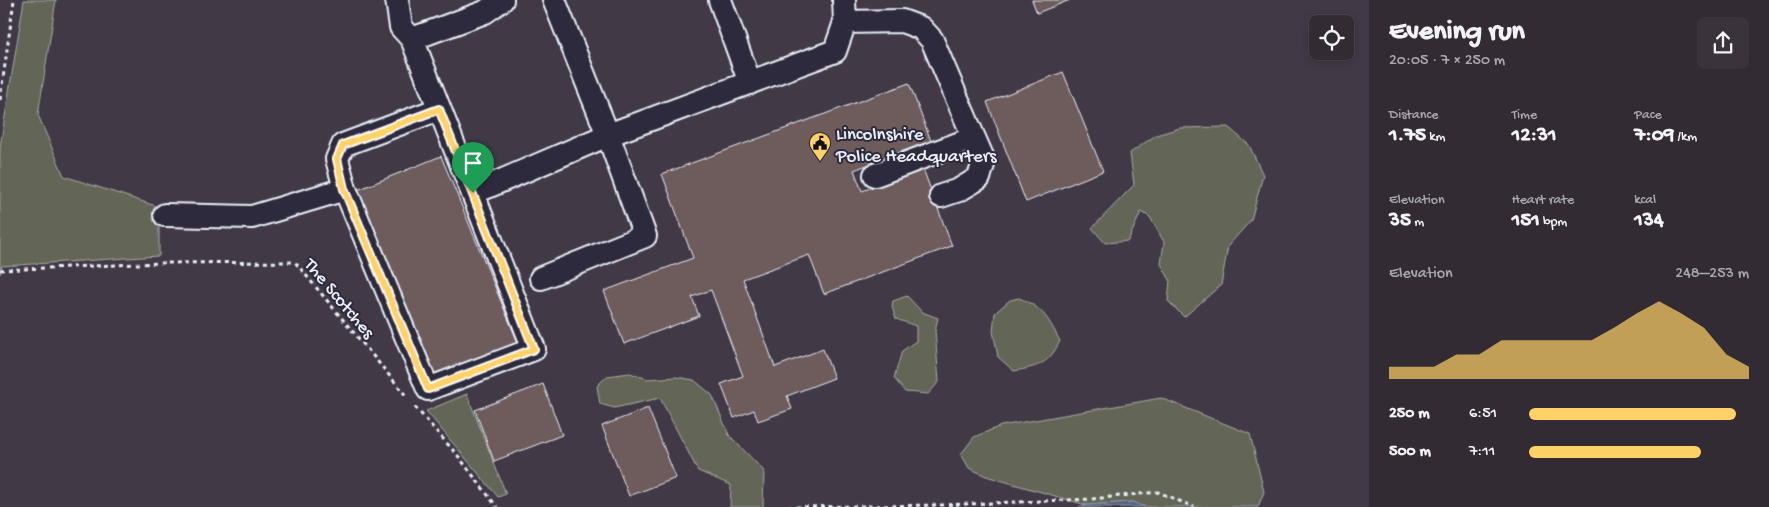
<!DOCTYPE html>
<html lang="en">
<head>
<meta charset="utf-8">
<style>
  body { margin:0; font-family:"Gochi Hand",sans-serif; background:#3a333c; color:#f1f3f6; height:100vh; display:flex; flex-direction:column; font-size:19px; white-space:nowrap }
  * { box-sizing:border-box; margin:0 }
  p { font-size:16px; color:#a8a7ac }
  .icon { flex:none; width:28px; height:28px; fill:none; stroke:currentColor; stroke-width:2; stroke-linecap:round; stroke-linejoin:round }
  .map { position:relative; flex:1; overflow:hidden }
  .side { display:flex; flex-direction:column; background:#322b34; width:400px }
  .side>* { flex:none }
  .controls { position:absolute; left:1309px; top:15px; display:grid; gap:10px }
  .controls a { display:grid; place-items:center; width:45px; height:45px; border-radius:8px; background:#322b34; box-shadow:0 2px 8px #0003,0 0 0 1px #4d474f; font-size:25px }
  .pin { position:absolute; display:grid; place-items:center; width:42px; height:42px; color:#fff; margin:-51px -21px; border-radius:50% 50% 50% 0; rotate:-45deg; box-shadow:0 0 5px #0007 }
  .pin .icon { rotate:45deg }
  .round { display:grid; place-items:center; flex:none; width:52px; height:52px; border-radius:8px; background:#3a333c }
  .overview { display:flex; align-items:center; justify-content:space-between; height:85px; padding:0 20px }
  h1 { font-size:28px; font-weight:700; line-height:38px }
  .figures { display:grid; grid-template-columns:repeat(3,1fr); gap:8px; height:85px; padding:5px 20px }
  .figures div { display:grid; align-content:center }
  .figures b { font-size:21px; font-weight:700 }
  .figures small { font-size:14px; font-weight:400 }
  .figures p { font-size:14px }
  .chart { height:140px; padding:10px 20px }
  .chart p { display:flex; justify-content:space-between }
  .chart svg { width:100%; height:90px; margin-top:5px; fill:#ffd166; opacity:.7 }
  ul { padding:0 20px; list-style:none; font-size:16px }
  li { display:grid; grid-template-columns:80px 60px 1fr; align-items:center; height:38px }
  li i { height:12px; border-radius:6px; background:#ffd166 }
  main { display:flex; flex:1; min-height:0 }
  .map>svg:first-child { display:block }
  .green { fill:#646657; stroke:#a6aca8 }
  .water { fill:#57637f; stroke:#919caf }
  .building { fill:#6e5b5b; stroke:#e8f1f8 }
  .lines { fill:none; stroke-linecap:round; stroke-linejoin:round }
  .minor-casing { stroke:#e8f1f8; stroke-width:26 }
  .path { stroke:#e8f1f8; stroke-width:3; stroke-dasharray:4 4; stroke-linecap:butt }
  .minor { stroke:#2f2a3d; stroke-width:22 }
  .route-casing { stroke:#fff; stroke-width:10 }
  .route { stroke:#ffd166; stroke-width:6 }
  .labels { text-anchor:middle; stroke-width:4; stroke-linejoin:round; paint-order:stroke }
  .poi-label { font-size:19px; fill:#e8f1f8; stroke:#2f2a3d; text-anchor:start }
  .street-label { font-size:19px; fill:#e8f1f8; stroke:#2f2a3d }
</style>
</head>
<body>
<main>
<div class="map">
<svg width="1369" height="507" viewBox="0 0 1369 507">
  <rect width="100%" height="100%" fill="#423946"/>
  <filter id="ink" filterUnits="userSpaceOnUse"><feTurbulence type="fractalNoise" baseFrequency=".02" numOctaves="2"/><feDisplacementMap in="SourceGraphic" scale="10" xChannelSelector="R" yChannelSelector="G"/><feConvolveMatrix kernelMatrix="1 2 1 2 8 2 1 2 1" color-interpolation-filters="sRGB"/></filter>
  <g filter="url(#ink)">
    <path class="green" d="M24 0H56L38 115 64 176 159 207V256L2 266 0 274V147Z
      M1228 127 1249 145 1263 175 1251 220 1228 246 1221 285 1184 317 1168 301 1170 280 1161 264 1164 242 1150 217 1141 212 1128 241 1105 243 1092 228 1134 185 1130 153 1156 135 1180 128Z
      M907 296 922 312 938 318 935 331 939 382 928 394 905 392 894 378 902 351 916 341V326L896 319 892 307 893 301Z
      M1019 298C1044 308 1048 319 1060 341 1049 364 1038 367 1014 371L998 357 993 331 995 313 1010 300Z
      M630 373 648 379 676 377 694 380 712 395 729 435 764 471 763 507H730L731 485 698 471 660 398 614 408 600 404 597 386 607 376Z
      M467 394 506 494 498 497 426 411Z
      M1161 398 1250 434 1264 492 1258 507H1145L1133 502 1086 505 986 476 969 468 961 454 974 437 1001 426Z"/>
    <path class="water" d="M1133 502 1145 507H1079L1086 505Z"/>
    <path class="building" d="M1032 0H1070L1037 13Z
      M1063 72 1103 171 1026 202 987 102Z
      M909 83 931 141 854 170 862 191 923 169 952 246 824 294 809 255 743 279 775 367 823 349 834 378 787 396 792 409 758 421 754 410 734 418 721 384 743 376 711 290 692 297 699 316 624 344 604 291 693 258 662 174Z
      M441 156 519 345 433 380 355 191Z
      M543 384 562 435 494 461 475 410Z
      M648 408 676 478 629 496 602 426Z"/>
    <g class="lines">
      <g class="minor-casing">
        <path id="minor" d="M397 0 401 27 412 39
          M720 0 750 83
          M844 0 845 22
          M345 189 428 389 534 349 412 39 485 12 502 0
          M473 193 608 135 835 51 845 22 902 21 921 28 932 40 974 138 875 175
          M941 196 959 190 979 178 984 161 974 138
          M165 215 252 217 345 189 337 159 343 145 439 109
          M541 278 645 236 608 135 554 0"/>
      </g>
      <path class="path" d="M0 100 14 0
        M0 270 161 263 295 262 408 398
        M415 407 459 457 497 507
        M788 507 942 505 1092 499 1158 492 1194 507"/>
      <use href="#minor" class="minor"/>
    </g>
  </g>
  <g class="lines" filter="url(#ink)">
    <g class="route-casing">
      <path id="route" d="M439 109 534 349 428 389 344 189 337 159 343 145Z"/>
    </g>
    <use href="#route" class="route"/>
  </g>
  <defs>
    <g id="civic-pin" transform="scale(1.125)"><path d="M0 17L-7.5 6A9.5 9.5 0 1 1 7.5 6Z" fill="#ffd166" stroke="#2f2a3d"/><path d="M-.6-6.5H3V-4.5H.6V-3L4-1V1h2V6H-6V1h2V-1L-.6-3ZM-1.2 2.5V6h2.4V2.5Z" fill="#111"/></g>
  </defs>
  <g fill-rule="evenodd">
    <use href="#civic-pin" x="820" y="143"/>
  </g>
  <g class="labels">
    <g class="poi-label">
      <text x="836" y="139">Lincolnshire<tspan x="836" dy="22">Police Headquarters</tspan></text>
    </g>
    <g class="street-label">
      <text transform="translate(341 297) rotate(50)" y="7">The Scotches</text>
    </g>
  </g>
</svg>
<div class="controls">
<a><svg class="icon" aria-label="locate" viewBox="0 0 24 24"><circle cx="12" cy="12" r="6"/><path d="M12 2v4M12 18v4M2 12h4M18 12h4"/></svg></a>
</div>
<div class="pin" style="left:473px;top:193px;background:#1e9e55"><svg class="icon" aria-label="arrive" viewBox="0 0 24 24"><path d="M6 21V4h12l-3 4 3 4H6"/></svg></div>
</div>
<section class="side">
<div class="overview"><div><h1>Evening run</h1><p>20:05 · 7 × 250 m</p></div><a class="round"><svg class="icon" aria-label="share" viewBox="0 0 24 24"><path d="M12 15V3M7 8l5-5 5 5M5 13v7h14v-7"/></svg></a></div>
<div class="figures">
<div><p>Distance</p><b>1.75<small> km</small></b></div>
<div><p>Time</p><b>12:31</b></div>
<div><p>Pace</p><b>7:09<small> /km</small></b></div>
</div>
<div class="figures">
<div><p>Elevation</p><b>35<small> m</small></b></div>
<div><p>Heart rate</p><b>151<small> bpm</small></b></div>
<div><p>kcal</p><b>134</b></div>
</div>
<div class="chart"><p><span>Elevation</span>248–253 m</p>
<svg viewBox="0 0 160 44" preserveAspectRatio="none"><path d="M0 44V38L10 38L20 38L30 32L40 32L50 25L60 25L70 25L80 25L90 25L100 19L110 12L120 6L130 12L140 19L150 32L160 38V44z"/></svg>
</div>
<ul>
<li><b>250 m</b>6:51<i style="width:94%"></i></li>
<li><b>500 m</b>7:11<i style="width:78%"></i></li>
</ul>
</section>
</main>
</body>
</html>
